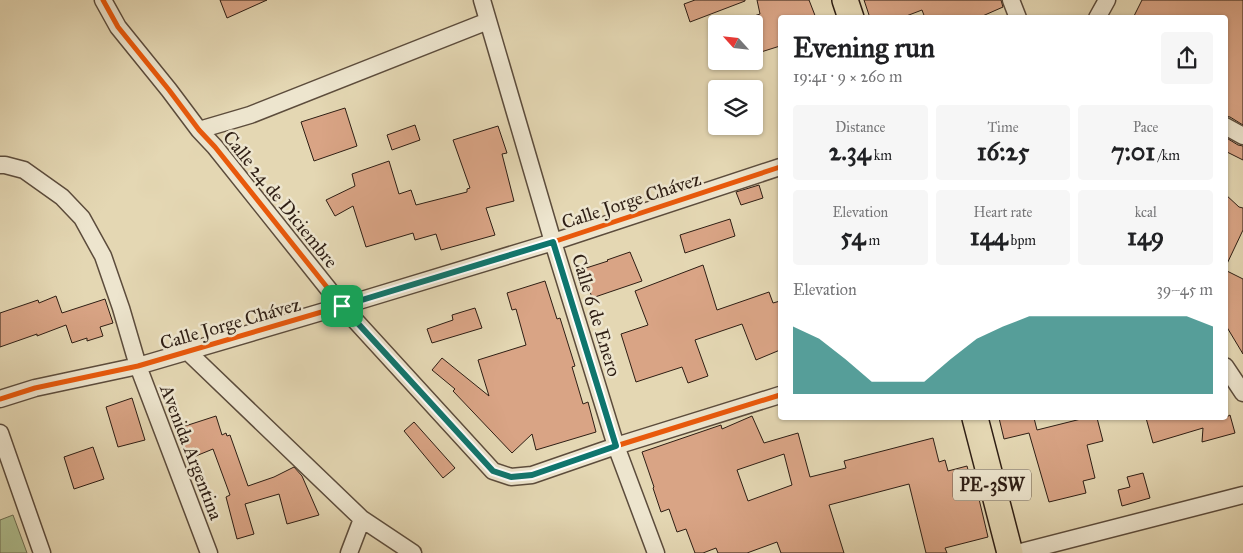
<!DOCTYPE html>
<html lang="en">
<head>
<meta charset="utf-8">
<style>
  body { margin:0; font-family:"IM FELL Great Primer",serif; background:#f6f6f6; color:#202124; height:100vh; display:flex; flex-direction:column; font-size:19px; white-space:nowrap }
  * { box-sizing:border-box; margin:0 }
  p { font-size:16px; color:#757577 }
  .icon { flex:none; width:28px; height:28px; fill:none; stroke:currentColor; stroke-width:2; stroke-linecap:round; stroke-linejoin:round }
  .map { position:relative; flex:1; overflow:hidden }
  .details { position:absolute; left:778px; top:15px; width:450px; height:405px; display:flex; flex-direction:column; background:#fff; border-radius:5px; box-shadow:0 1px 4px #0004 }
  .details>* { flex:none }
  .needle { width:32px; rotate:297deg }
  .fabs { position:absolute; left:708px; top:15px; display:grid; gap:10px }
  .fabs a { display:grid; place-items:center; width:55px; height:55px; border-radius:5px; background:#fff; box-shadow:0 1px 4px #0004; font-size:25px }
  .pin { position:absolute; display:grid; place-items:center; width:42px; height:42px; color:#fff; margin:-21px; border-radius:10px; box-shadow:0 2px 8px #0006 }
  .round { display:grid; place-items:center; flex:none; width:52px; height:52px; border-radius:5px; background:#f6f6f6 }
  .head { display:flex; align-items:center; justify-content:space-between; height:85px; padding:0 15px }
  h1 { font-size:28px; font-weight:800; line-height:38px }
  .stats { display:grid; grid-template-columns:repeat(3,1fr); gap:8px; height:85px; padding:5px 15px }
  .stats div { display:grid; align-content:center; border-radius:5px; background:#f6f6f6; text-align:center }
  .stats b { font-size:25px; font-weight:800 }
  .stats small { font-size:14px; font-weight:400 }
  .stats p { font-size:14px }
  .chart { height:140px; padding:10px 15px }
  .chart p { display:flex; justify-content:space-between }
  .chart svg { width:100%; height:90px; margin-top:5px; fill:#0f766e; opacity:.7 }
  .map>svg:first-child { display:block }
  .green { fill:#afbf90; stroke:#6e6e52 }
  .building { fill:#d9a485; stroke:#2e1e14; fill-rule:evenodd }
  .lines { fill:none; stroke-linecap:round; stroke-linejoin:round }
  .street-casing { stroke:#5c4c3c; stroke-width:19 }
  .primary-casing { stroke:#2e1e14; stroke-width:28 }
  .street { stroke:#ede5ce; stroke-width:16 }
  .primary { stroke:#e4d7b3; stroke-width:25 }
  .cycleway-casing { stroke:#ede5ce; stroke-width:8 }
  .cycleway { stroke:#e8590c; stroke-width:5 }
  .route-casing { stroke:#fff; stroke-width:10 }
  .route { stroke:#0f766e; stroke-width:6 }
  .labels { text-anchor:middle; stroke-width:5; stroke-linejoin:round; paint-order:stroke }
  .shield { fill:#ede5ce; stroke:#675a4c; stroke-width:1 }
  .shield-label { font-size:18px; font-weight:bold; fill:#2e1e14 }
  .street-label { font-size:19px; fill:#2e1e14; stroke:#ede5ce }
</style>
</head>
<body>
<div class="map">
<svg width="1243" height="553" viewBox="0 0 1243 553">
  <rect width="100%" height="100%" fill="#e4d7b3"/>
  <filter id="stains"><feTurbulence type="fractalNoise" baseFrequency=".004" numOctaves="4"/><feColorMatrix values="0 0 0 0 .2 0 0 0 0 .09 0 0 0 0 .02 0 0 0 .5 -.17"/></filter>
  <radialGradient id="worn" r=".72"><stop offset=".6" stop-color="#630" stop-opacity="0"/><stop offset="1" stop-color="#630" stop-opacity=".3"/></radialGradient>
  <path class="green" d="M13 515 27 553H0V520Z"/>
  <path class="building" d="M220 0H267L227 18Z
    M695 0H745V1L690 22 684 4Z
    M757 0H809L816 18H780V46L761 52 754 34V24H750L748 18 760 14Z
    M864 0H1001L1003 7 978 18H925L922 10 901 18H870Z
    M1142 0H1243V125L1230 117 1225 116V18H1133Z
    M345 108 357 146 314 161 301 122Z
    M415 125 420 140 392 150 387 135Z
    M498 126 507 153 502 154 514 201 486 208 495 235 441 250 436 234 415 240 413 233 366 247 353 206 335 216 326 200 355 186 352 174 389 161 399 194 411 190 416 205 467 192V189L470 188 453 140Z
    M1225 137 1238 145 1243 146V160L1225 151Z
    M759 185 763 198 741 205 736 192Z
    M1225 194 1239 207 1243 208V230L1225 268Z
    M730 219 735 236 685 253 680 235Z
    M630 252 642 281 592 298 583 269 608 261 607 260Z
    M703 265 717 310 769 292 773 303 780 301V350L756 360 742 324 695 340 708 376 688 383 682 367 636 382 621 334 648 325 635 291Z
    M1225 270 1243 279V354L1225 324Z
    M545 281 557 319 560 318 575 366 572 367 583 404 588 402 596 432 536 450 532 434 512 453 453 391 455 389 432 370 442 358 489 396 478 360 526 345 516 309 512 310 507 293Z
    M56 296 62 313 105 299 113 323 100 327 103 336 87 341V338L72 343 66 325 37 336V334L0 347V313L38 300 39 303Z
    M475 308 482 328 432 343 427 329 453 320 452 315Z
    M132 398 145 440 118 447 106 407Z
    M1230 415 1235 433 1202 442 1203 428 1153 443 1146 418H1225Z
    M216 416 222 435 226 433 227 436 230 435 248 486 274 477 294 467 302 476 319 515 287 524 279 494 245 504 254 534 237 539 226 497 230 495 213 449 186 460 176 429Z
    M752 416 764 443 798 433 810 477 846 468 844 461 933 438 939 462 945 460 948 471 967 466 976 500 979 499 988 537 945 548 947 553H926L909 484 829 505 844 553H781L777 542 747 553H718L716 548 703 553H695L686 529 677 532 669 509 661 512 653 488 654 487 642 452 721 425 722 429ZM784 454 792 485 748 501 737 470Z
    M999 418H1034L1037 430 1085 418H1097L1103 441 1087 445 1095 478 1083 481 1086 493 1049 502 1029 433 1004 439Z
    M414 422 455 468 443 478 404 431Z
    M93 447 104 479 74 489 64 457Z
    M1143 473 1150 498 1122 506 1118 490 1130 487 1127 477Z"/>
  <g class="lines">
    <g class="street-casing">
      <path id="street" d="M103 0 118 27 169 90 199 130 215 147 342 306 493 471 511 477 532 475 616 446 780 395
        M482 0 553 242 616 446 656 553
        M1011 0 1018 18
        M1097 18 1107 0
        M1225 126 1243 136
        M199 130 250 115 488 21
        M0 165H5L24 170 62 197 82 218 103 256 121 308 138 366 209 553
        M187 351 362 519 413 553
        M1225 366 1243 393
        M0 399 35 388 138 366 342 306 553 242 780 167
        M0 433 42 553
        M349 553 362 519
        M1017 553 1243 495"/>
    </g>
    <g class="primary-casing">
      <path id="primary" d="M845 0 851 18
        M975 418 1010 553"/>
    </g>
    <use href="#street" class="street"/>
    <use href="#primary" class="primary"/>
    <g class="cycleway-casing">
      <path id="cycleway" d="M103 0 118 27 169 90 199 130 215 147 342 306 493 471 511 477 532 475 616 446 780 395
        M0 399 35 388 138 366 342 306 553 242 780 167"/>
    </g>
    <use href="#cycleway" class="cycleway"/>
  </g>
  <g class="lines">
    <g class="route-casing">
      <path id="route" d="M553 242 616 446 532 475 511 477 493 471 342 306Z"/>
    </g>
    <use href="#route" class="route"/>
  </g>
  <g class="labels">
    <rect class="shield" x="953" y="469.5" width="78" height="31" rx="4"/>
    <g class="shield-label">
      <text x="992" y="491">PE-3SW</text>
    </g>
    <g class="street-label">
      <text transform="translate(281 199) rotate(51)" y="7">Calle 24 de Diciembre</text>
      <text transform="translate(631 200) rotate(-18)" y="7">Calle Jorge Chávez</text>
      <text transform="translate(597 315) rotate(73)" y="7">Calle 6 de Enero</text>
      <text transform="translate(230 323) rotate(-16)" y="7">Calle Jorge Chávez</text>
      <text transform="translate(192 452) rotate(69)" y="7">Avenida Argentina</text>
    </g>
  </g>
  <rect width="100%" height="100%" filter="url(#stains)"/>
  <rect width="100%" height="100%" fill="url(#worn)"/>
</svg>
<div class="fabs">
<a><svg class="needle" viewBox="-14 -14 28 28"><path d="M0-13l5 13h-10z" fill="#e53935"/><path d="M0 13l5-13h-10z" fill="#757577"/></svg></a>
<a><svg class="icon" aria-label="layers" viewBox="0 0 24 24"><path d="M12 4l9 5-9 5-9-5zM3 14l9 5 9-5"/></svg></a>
</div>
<div class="pin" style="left:342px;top:306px;background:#1e9e55"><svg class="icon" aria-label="arrive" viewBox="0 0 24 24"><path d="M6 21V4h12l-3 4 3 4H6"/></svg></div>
<section class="details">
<div class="head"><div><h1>Evening run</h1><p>19:41 · 9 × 260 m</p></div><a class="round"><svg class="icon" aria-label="share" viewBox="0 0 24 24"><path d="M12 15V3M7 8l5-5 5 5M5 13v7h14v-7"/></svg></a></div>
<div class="stats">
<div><p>Distance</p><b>2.34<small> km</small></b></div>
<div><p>Time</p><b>16:25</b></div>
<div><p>Pace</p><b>7:01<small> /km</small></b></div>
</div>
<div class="stats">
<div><p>Elevation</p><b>54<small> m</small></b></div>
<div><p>Heart rate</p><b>144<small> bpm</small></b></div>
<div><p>kcal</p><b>149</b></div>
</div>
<div class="chart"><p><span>Elevation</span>39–45 m</p>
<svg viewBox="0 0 160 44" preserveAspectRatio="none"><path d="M0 44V11L10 17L20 27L30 38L40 38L50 38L60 27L70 17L80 11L90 6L100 6L110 6L120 6L130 6L140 6L150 6L160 11V44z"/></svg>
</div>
</section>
</div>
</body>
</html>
